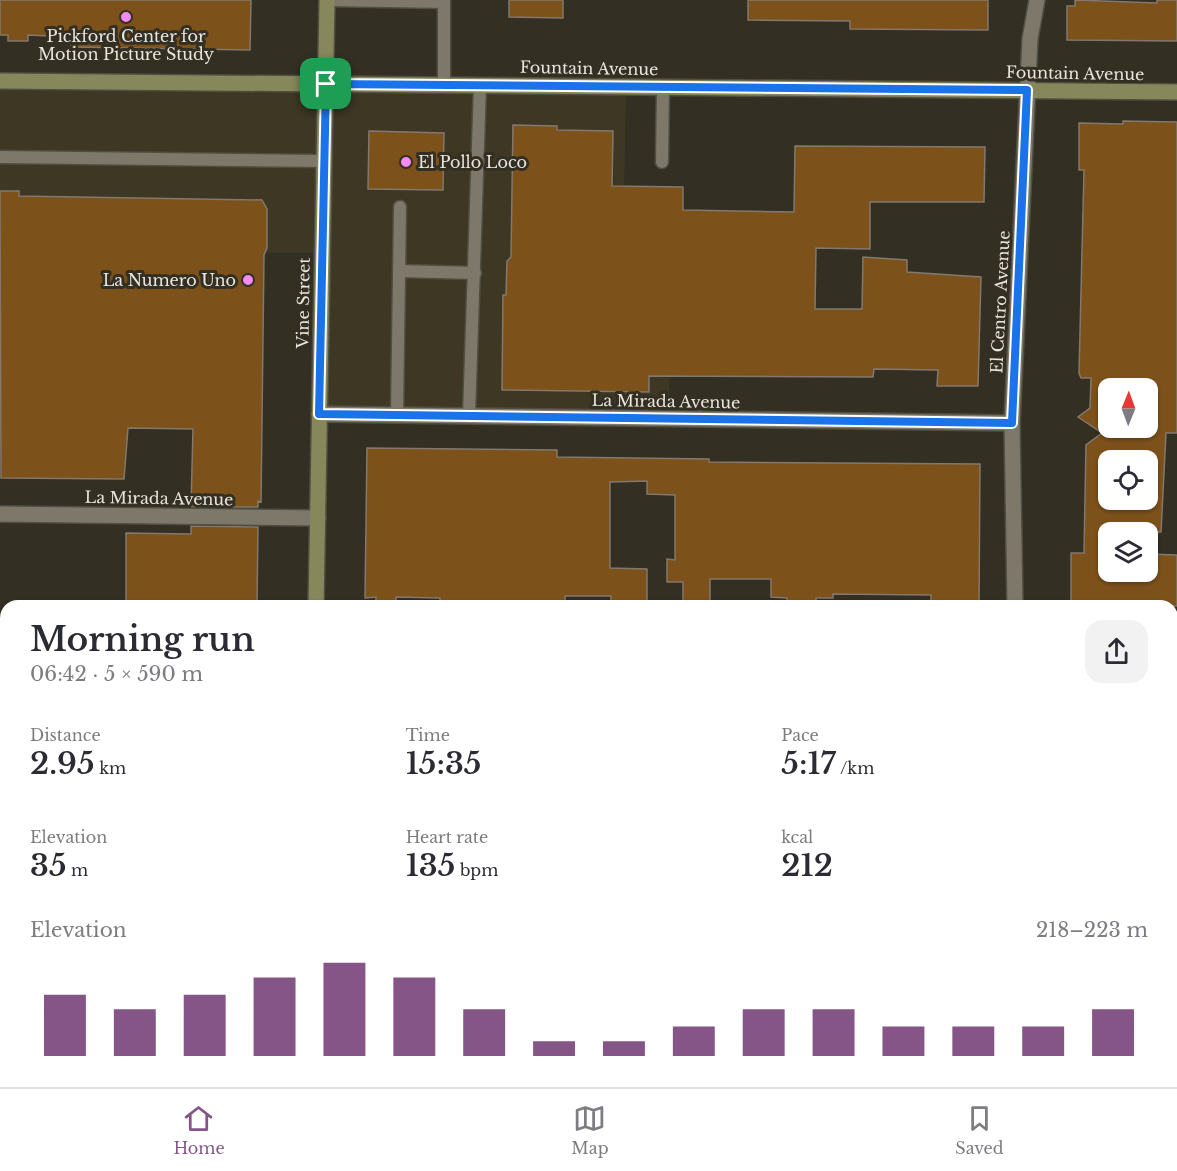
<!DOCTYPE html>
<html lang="en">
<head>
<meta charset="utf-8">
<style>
  body { margin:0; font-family:"Libre Baskerville",serif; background:#f2f2f3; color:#2b2b33; height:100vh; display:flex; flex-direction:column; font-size:22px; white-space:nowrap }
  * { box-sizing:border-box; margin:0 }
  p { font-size:20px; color:#7c7c81 }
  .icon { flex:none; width:33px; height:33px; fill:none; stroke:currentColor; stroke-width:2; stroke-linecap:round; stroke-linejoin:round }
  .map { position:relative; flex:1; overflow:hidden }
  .details { position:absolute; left:0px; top:600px; width:1178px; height:488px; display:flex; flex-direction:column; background:#fff; border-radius:18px 18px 0 0; box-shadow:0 2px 4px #0004 }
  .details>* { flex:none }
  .needle { width:39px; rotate:1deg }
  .tools { position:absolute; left:1098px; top:378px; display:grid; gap:12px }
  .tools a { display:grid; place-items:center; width:60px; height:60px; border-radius:12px; background:#fff; box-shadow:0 2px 4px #0004; font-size:30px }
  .pin { position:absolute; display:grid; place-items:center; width:51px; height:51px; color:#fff; margin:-26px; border-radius:12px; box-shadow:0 3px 9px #0006 }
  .round { display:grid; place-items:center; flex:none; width:63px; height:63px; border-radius:18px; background:#f2f2f3 }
  .head { display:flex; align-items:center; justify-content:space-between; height:102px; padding:0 30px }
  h1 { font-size:33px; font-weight:600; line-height:45px }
  .figures { display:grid; grid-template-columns:repeat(3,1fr); gap:9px; height:102px; padding:6px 30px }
  .figures div { display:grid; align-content:center }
  .figures b { font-size:30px; font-weight:600 }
  .figures small { font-size:16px; font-weight:400 }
  .figures p { font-size:16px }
  .chart { height:168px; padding:12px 30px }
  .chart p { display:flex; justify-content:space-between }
  .chart svg { width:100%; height:108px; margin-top:6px; stroke:#855588; stroke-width:6 }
  .menu { display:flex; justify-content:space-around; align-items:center; height:84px; border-top:2px solid #e1e1e2; background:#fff; font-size:16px; color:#7c7c81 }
  .menu a { display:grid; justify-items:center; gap:3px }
  .menu .active { color:#855588 }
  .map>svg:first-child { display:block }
  .built { fill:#3d3724 }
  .building { fill:#7d511a; stroke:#83786d; stroke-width:1.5; fill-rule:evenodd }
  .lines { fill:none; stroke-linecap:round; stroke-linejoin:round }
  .lane-casing { stroke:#504d42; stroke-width:15 }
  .street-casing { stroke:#504d42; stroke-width:18 }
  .secondary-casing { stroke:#504d42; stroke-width:18 }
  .lane { stroke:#7d786a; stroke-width:12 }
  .street { stroke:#7d786a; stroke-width:15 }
  .secondary { stroke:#86875b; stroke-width:15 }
  .route-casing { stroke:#fff; stroke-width:12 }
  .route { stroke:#1a73e8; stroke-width:8 }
  .poi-dot { fill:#f489f0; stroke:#332f23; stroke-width:2 }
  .labels { text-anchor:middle; stroke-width:6; stroke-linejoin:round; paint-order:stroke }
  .poi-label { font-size:16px; fill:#e7e5dd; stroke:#332f23 }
  .street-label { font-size:16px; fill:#e7e5dd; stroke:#332f23 }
</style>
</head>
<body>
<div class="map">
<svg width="1177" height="1087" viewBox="0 0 1177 1087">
  <rect width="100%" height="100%" fill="#332f23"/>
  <path class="built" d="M0 85 322 88 317 253 0 250Z
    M329 86 626 90 623 250 671 252 669 415 322 412Z"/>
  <path class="building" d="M0 0H251L250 50 71 47V37L28 35V41H8V35H0Z
    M509 0H563V18L509 17Z
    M748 0H988V30L850 29V21L748 20Z
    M1075 0 1157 3V0H1177V41L1067 40V6H1075Z
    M1123 121 1177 122V433H1166L1161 532H1108V572H1148V554L1177 555V606H1071V553H1084L1086 445 1102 433 1078 417 1090 408 1091 378H1081L1079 373 1084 170H1079V123L1123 124ZM1108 388H1148V428H1108ZM1108 460H1148V504L1108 503Z
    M513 125 557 126V130L613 131 612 186 683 187V210L794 212 795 146 985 147 984 202H870V249L816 248 815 309H862L863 257 907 260V272L981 277 978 386H937L938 370 874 369 873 377 649 376V392L502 390 503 295H506L507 261 511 257Z
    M369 131 444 133 443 190 368 189Z
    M0 191H19V196L262 200 267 209V248L264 255 261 502 258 501V507H191L193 429 128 428 124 479 1 478Z
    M367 448 557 450V457L709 459V462L980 464 979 606H931V595L833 594V598H816V602L787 601V598L771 597V579H710V603H683V582H667V559L675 560V495L647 494V481L610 482V568L647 569V603H611V596H565V606H482V604L440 603V598L396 597V602L376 603V597L365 598Z
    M191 526 258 527 257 606H126V533L191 534Z"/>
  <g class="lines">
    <g class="lane-casing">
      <path id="lane" d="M327 0 444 2
        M444 85V0
        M0 157 324 161
        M662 162 663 87
        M399 271 475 273
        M397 415 400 207
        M469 416 480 85
        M0 1033H6"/>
    </g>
    <g class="street-casing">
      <path id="street" d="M319 414 1012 423
        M0 514 318 518
        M1015 606 1012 423 1030 39 1037 0
        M0 777H6
        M1172 796H1177
        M1012 1087V1082"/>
    </g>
    <g class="secondary-casing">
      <path id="secondary" d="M0 81 1177 92
        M316 606 327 0
        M309 1087 310 1082"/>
    </g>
    <use href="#lane" class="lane"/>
    <use href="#street" class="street"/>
    <use href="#secondary" class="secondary"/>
  </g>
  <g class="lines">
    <g class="route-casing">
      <path id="route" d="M326 84 1027 90 1012 423 319 414Z"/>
    </g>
    <use href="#route" class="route"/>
  </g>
  <g class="poi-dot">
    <circle cx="126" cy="17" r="6"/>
    <circle cx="406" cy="162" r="6"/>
    <circle cx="248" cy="280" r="6"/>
  </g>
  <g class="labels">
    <g class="poi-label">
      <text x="126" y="42">Pickford Center for<tspan x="126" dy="18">Motion Picture Study</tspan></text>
      <text x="418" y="168" text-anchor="start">El Pollo Loco</text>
      <text x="236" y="286" text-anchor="end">La Numero Uno</text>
    </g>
    <g class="street-label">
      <text transform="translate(589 68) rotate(1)" y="6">Fountain Avenue</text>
      <text transform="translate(1075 73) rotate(1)" y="6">Fountain Avenue</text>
      <text transform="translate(1000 302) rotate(-87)" y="6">El Centro Avenue</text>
      <text transform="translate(303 303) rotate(-89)" y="6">Vine Street</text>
      <text transform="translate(666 401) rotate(1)" y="6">La Mirada Avenue</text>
      <text transform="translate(159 498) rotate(1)" y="6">La Mirada Avenue</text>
    </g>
  </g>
</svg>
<div class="tools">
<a><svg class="needle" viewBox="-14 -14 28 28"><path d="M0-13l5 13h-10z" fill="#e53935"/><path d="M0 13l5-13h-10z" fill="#7c7c81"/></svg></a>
<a><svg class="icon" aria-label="locate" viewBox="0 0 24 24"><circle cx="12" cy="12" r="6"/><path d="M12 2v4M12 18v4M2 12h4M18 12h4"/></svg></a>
<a><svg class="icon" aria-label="layers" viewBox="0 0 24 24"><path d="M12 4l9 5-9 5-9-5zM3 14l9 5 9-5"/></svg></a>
</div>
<div class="pin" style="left:326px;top:84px;background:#1e9e55"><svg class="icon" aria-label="arrive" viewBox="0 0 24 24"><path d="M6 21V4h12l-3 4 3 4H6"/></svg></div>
<section class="details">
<div class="head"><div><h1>Morning run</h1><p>06:42 · 5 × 590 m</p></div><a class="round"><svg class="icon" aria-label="share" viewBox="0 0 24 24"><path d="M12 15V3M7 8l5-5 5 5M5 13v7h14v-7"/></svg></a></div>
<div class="figures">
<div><p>Distance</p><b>2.95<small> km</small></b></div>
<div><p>Time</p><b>15:35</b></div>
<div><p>Pace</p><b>5:17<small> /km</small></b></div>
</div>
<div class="figures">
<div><p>Elevation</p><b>35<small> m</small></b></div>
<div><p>Heart rate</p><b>135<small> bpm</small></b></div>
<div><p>kcal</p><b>212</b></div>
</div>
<div class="chart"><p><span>Elevation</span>218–223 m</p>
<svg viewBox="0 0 160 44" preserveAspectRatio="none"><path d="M5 44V19M15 44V25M25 44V19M35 44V12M45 44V6M55 44V12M65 44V25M75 44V38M85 44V38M95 44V32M105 44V25M115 44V25M125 44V32M135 44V32M145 44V32M155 44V25"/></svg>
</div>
</section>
</div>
<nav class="menu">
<a class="active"><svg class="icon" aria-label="home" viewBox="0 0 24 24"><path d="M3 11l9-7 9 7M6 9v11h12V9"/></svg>Home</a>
<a><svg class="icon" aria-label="map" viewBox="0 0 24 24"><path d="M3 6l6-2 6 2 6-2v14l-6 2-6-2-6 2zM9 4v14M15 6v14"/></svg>Map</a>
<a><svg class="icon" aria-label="saved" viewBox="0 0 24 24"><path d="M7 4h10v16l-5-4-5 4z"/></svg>Saved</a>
</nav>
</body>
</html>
